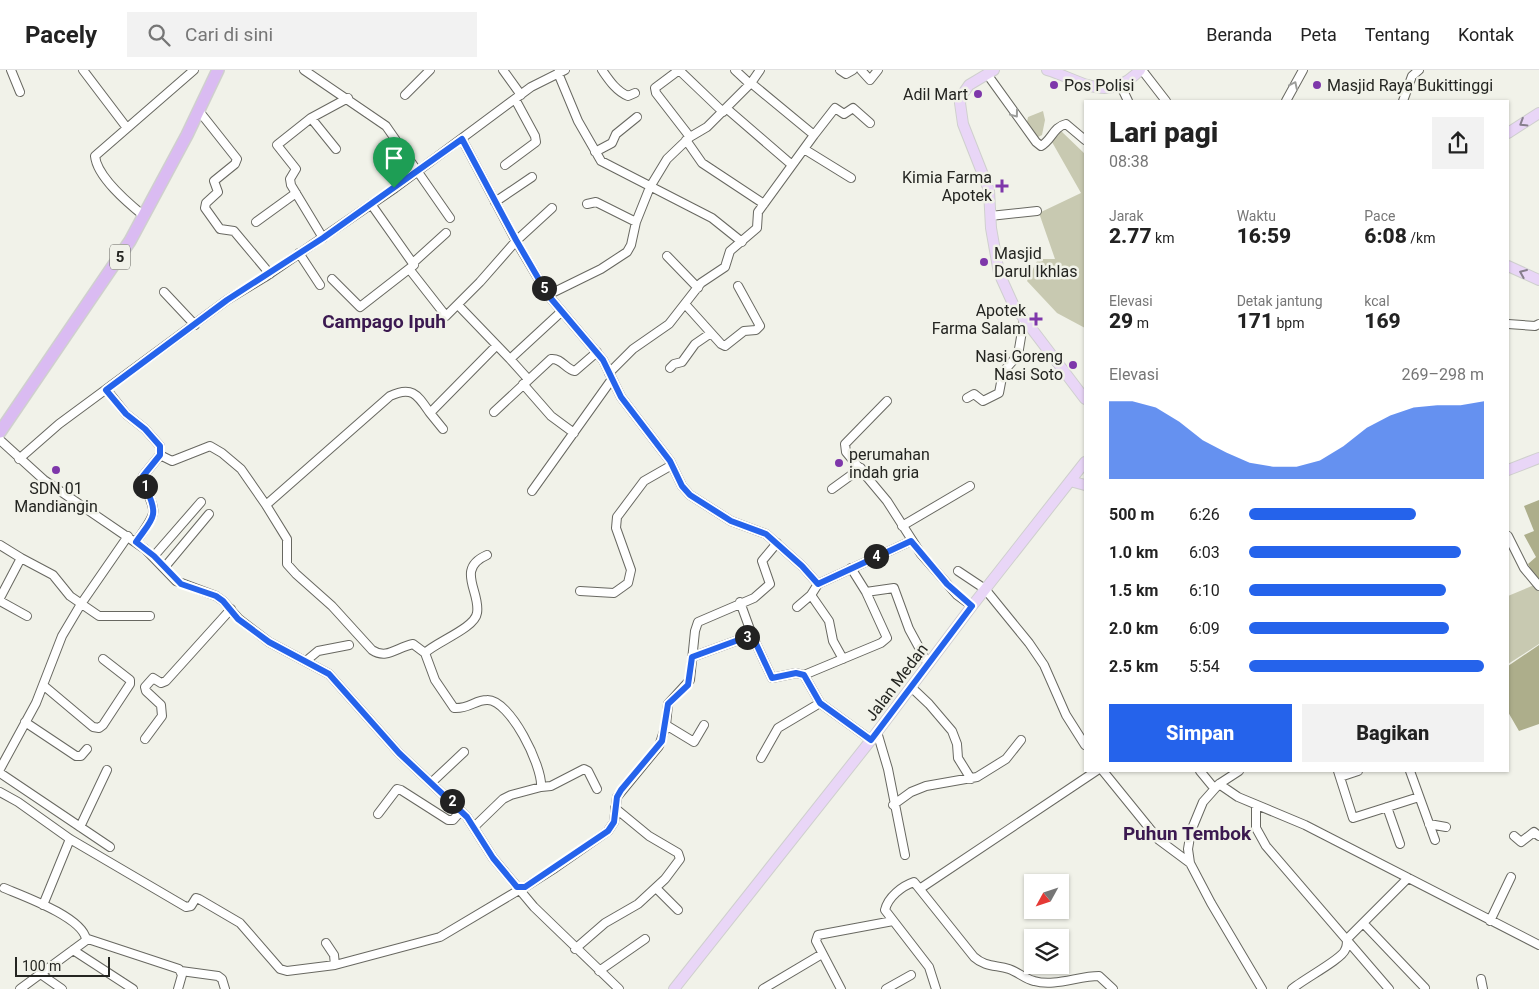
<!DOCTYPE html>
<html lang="id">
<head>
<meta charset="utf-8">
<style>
  body { margin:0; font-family:Roboto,sans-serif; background:#f2f2f2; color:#222; height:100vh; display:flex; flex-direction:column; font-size:19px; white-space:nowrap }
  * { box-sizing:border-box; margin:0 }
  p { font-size:16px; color:#767676 }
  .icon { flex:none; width:28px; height:28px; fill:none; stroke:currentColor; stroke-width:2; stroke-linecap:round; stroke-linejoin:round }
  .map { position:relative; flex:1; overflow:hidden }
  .details { position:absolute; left:1084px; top:30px; width:425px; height:672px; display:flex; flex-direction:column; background:#fff; border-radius:0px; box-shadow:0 1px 4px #0004 }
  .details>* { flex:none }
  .needle { width:32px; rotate:230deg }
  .tools { position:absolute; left:1024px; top:804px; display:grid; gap:10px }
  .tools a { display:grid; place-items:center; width:45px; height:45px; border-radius:0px; background:#fff; box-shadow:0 1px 4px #0004; font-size:25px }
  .scale { position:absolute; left:15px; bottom:12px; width:95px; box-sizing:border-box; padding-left:5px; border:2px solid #242521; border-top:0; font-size:14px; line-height:18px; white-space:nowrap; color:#242521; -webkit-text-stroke:4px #f1f2e9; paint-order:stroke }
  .pin { position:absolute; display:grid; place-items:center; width:42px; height:42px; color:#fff; margin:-51px -21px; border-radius:50% 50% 50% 0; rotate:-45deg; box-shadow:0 0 5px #0007 }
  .pin .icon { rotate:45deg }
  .km { position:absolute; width:25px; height:25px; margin:-12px; border-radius:50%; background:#222; color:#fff; font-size:14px; line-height:25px; text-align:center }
  .round { display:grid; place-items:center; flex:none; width:52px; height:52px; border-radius:0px; background:#f2f2f2 }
  .head { display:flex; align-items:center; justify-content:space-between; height:85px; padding:0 25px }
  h1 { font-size:28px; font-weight:800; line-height:38px }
  .stats { display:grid; grid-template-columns:repeat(3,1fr); gap:8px; height:85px; padding:5px 25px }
  .stats div { display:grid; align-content:center }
  .stats b { font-size:21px; font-weight:800 }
  .stats small { font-size:14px; font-weight:400 }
  .stats p { font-size:14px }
  .chart { height:140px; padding:10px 25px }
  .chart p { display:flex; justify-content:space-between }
  .chart svg { width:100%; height:90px; margin-top:5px; fill:#2563eb; opacity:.7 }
  .action { display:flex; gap:10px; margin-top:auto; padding:10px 25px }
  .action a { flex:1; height:58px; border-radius:0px; background:#2563eb; color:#fff; font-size:20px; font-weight:800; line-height:58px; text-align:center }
  .action a+a { background:#f2f2f2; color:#222 }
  ul { padding:0 25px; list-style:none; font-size:16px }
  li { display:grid; grid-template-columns:80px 60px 1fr; align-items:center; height:38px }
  li i { height:12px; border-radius:6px; background:#2563eb }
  header { display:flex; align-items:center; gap:30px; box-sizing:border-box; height:70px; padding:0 25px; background:#fff; border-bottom:1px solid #e0e0e0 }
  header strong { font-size:24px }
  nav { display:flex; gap:28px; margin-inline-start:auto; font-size:18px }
  .search { width:350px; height:45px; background:#f2f2f2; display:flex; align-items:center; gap:12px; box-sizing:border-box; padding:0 18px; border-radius:0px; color:#767676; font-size:19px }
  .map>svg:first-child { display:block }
  .green { fill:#c8c9b1 }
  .forest { fill:#adae8b }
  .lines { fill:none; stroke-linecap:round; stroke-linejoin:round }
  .minor-casing { stroke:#686861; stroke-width:10 }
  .major-casing { stroke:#cfcfce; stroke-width:12 }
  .highway-casing { stroke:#cfcfce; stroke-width:14 }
  .minor { stroke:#fff; stroke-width:8 }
  .major { stroke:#e9d6f7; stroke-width:10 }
  .highway { stroke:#dabbf2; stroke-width:11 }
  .oneway { stroke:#9c9d9b }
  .oneway2 { stroke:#867e8c }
  .route-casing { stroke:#fff; stroke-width:10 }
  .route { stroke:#2563eb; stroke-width:6 }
  .poi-dot { fill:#7e37aa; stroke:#f1f2e9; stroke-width:2 }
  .labels { text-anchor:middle; stroke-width:5; stroke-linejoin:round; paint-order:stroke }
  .shield { fill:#f1f2e9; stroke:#62625d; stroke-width:1 }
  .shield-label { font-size:15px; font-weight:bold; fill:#242521 }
  .poi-label { font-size:16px; fill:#242521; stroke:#f1f2e9; text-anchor:start }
  .street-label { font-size:16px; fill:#242521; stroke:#f1f2e9 }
  .quarter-label { font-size:19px; font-weight:bold; fill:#3b1950; stroke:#f1f2e9 }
</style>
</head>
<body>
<header>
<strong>Pacely</strong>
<div class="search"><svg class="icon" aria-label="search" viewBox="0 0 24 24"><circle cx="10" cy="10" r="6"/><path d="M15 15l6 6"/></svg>Cari di sini</div>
<nav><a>Beranda</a><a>Peta</a><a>Tentang</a><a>Kontak</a></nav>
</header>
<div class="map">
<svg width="1539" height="919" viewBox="0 0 1539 919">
  <rect width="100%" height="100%" fill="#f1f2e9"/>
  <path class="green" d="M1043 41 1045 50 1042 65 1038 67 1027 52 1028 47Z
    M1061 61 1085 84V258L1057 243 1027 211 1038 189H1055L1039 143 1081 123 1052 72Z
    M1539 513V574L1508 594V526Z"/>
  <path class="forest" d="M1539 430V513L1528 494 1536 487 1524 465 1534 461 1524 436Z
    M1539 575V654L1519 661 1508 642V596Z"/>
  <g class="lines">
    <g class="minor-casing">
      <path id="minor" d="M11 0 20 22
        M83 0 127 58
        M304 0 386 56 450 148
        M503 0 521 25
        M602 0C609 10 616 21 628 26L635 23
        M735 0 750 14
        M840 0 846 4 853 0
        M861 0 870 10 878 0
        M1142 0 1166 31
        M558 3 578 51 601 91 712 148 742 172
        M987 4 1036 72 1041 76C1052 70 1053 57 1066 54L1085 70
        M1120 14 1128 31
        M405 25 430 0
        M1286 31 1303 0
        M1403 31 1412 6 1419 0
        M726 38 792 95
        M199 41 237 89 235 94 214 111 218 122 206 133 205 138 220 159 234 161 270 204
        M311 48 336 79
        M814 65 835 38 844 44 853 38 870 53
        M690 67 656 23 655 18 679 0 723 42
        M462 69 516 171 548 225 603 290 621 327 670 391 682 416 690 425 731 451 766 464 802 496 818 514 911 471
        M686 70 702 93 764 134
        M804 79 851 108
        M595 82 612 73 616 64 637 47
        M505 95 536 72 535 66 515 29
        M495 132 532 107
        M587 134 596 132 636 152
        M144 146C128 133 97 107 95 86L194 0
        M990 146 1037 141
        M256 152 296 123
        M323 168 291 115 290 109 296 99 277 75 311 48 348 28
        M299 183 320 215
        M667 186 698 218
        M414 192 446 163
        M410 200 446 246 480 212 516 171 552 138
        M332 209 360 237 414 195 371 134
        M164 222 195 255
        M548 225 601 199 627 182 631 175 636 152 650 117 667 89 690 67 707 57 751 13
        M685 234 721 274 725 276 744 261 756 260 760 256 738 216
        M458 235 510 289 561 242
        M1508 254 1535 256 1539 254
        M510 289 528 309
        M670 298 674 294 682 292 695 274 711 263
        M609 303 633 279 669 254 701 213 725 197 730 181 757 158 758 142 814 65 751 13 760 0
        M523 314 551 346 574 363
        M107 320 126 344 145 359 160 376V385L143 406 142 410C157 446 159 438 136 472
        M967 328 974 324 983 331 999 323 1003 302 1018 285 1024 249
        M887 331 845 374 846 382 887 431 921 484 957 525 972 536
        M494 342 551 289C562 288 565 299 575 301L597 282
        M430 343 443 359
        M0 370 44 410 145 479 176 511 216 526 223 531 239 549 269 572 329 604 399 683 467 747 493 788 534 837 619 919
        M160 385 172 391 210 376 222 383 241 399 266 435 287 469V494L296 504 332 536 372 580C387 590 397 577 413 574L425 583 435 610 454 638C469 639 475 630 487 630 510 629 543 697 541 717L511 725 503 729 474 757
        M19 389 59 354 227 230 265 207 395 118 531 17 565 0
        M832 419 861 398
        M532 421 612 309
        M266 435 390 326C413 315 418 326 430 343L496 276
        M902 456 970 416
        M1508 466 1524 498 1539 516
        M0 475 21 488
        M154 486 201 432
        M164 498 209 444
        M958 501 985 519 1029 573 1044 595 1066 645 1085 675
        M580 521 614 523 628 513 631 500 616 458 617 447 644 411 672 395
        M866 522 894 518 909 559 928 594
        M811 525 829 551 833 571 843 589
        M0 528 21 488 53 505 70 526 99 546H150
        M0 531 27 546
        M740 532 752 565 772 608 796 603 804 605 820 633 871 670
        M797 537 811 525 818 514
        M425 583C436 572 475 558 477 543 481 522 455 499 487 485
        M692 587 752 565
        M306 591 318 581 349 575
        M804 605 881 573 887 568 866 522 851 498
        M43 615 93 657 99 658 103 655 130 614V610L103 589
        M911 617 929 634 952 661 957 674 958 688 971 709
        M25 652 76 686H81L87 679
        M666 655 694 672 704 655
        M877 662 888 699 905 785
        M145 669 162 646 161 635 146 621 145 617 153 608 161 613 166 611 231 539
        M761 688 778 658 820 633
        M0 699 36 633 62 566 81 534 128 466
        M1103 701 1159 770 1190 793
        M1200 701 1214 718
        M1239 701 1219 714 1203 732 1191 761 1188 779 1190 793 1211 833 1262 919
        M1338 701 1353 748 1419 727
        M1410 701 1435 770
        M0 703 110 777
        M1340 707 1358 701
        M431 713 464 682
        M1219 714 1238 727 1305 755 1539 875
        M541 717 551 716 584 699 588 701 597 719
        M0 722 18 732 70 769 186 837 191 836 196 828 199 829 240 853 280 899 287 901 335 895 440 867 519 820
        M893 735 911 722 926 716 977 707 1006 689 1021 670
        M1256 735V758L1266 776 1389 919
        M1387 737 1400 774
        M378 744 397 719 401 720 448 750H453L461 741
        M1429 754 1446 757
        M80 757 107 700
        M1514 766 1521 772 1534 762 1539 766
        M517 817H525L555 798 608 761 614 752 617 727 659 676 666 655 668 634 690 610 695 561 698 552 754 528 770 514 762 491 777 473
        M4 818C23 826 82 847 86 869
        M656 818 678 840
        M921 818 1096 701
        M43 835 70 769
        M1490 851 1511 807
        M1364 854 1425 918
        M326 873 334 885 335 895
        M575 879 605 853 638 834 665 809 680 789 678 783 649 766 615 738
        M73 880 133 919
        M181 901 218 906 222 909 225 919
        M599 901 645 869
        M42 905 62 919
        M1481 909 1483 919
        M20 919 88 869 179 899 182 905 178 919
        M763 919 822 884
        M841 919 816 871 818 865 893 851
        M886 919 911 905
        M936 919 929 897 885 840C888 827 902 816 914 812L974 887C985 897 996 895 1009 899 1018 902 1025 909 1034 911 1055 917 1078 906 1099 906L1113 919
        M1292 919C1302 910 1342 889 1345 880 1347 877 1347 872 1347 869L1408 808"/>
    </g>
    <g class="major-casing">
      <path id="major" d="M994 0 969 15 962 25 960 33 963 54 989 120 991 158 999 203 1013 234 1085 329
        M1047 0C1082 10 1107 35 1140 0
        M1508 63 1539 43
        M1508 196 1539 210
        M1508 400 1539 388
        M1070 411 1085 415
        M674 919 871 670 972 536 1085 392"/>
    </g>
    <g class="highway-casing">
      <path id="highway" d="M0 362 130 171 187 65 218 0"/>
    </g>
    <use href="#minor" class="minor"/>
    <use href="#major" class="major"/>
    <use href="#highway" class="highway"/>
  </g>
  <defs><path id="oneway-chevron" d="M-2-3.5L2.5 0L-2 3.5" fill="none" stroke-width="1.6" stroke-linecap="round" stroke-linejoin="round" transform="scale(1.25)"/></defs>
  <g class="oneway">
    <use href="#oneway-chevron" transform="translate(1294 15) rotate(-64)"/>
    <use href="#oneway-chevron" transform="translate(1015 44) rotate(53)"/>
  </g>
  <g class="oneway2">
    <use href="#oneway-chevron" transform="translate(1523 53) rotate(148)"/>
    <use href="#oneway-chevron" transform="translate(1523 203) rotate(-157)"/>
  </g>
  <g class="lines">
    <g class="route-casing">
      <path id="route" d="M462 69 516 170 548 225 603 290 621 327 670 391 682 416 690 425 731 451 766 464 802 496 818 514 911 471 947 514 972 536 871 670 820 633 804 605 796 603 772 608 752 565 692 587 688 615 668 634 662 671 621 720 617 727 614 752 608 761 525 817H517L493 788 467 747 399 683 329 604 269 572 238 549 223 531 216 526 181 514 154 486 136 472C151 450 160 447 147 421 145 415 142 412 143 406L160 385V376L145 359 126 344 106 320 227 230 323 168Z"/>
    </g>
    <use href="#route" class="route"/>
  </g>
  <g class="poi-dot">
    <circle cx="1054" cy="15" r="5"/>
    <circle cx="1317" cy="15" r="5"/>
    <circle cx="978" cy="24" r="5"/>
    <path d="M999.5 108.5h5v5h5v5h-5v5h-5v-5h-5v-5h5z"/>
    <circle cx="984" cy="192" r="5"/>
    <path d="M1033.5 241.5h5v5h5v5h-5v5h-5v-5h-5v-5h5z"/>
    <circle cx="1073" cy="295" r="5"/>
    <circle cx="839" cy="393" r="5"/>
    <circle cx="56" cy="400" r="5"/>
  </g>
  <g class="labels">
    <rect class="shield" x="110" y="174.5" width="20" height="25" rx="4"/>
    <g class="shield-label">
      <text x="120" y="192">5</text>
    </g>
    <g class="poi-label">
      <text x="1064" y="21">Pos Polisi</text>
      <text x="1327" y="21">Masjid Raya Bukittinggi</text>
      <text x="968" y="30" text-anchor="end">Adil Mart</text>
      <text x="992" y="113" text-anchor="end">Kimia Farma<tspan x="992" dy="18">Apotek</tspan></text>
      <text x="994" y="189">Masjid<tspan x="994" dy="18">Darul Ikhlas</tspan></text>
      <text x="1026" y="246" text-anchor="end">Apotek<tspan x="1026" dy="18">Farma Salam</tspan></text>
      <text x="1063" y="292" text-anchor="end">Nasi Goreng<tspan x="1063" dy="18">Nasi Soto</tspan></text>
      <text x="849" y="390">perumahan<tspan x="849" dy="18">indah gria</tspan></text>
      <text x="56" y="424" text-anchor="middle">SDN 01<tspan x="56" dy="18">Mandiangin</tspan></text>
    </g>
    <g class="street-label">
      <text transform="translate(896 612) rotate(-53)" y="6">Jalan Medan</text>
    </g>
    <g class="quarter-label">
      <text x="384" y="258">Campago Ipuh</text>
      <text x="1187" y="770">Puhun Tembok</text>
    </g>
  </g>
</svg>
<div class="tools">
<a><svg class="needle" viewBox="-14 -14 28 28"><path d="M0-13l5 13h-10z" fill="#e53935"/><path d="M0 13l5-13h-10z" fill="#767676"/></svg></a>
<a><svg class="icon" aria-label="layers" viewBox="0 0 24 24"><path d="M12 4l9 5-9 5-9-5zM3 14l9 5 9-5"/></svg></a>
</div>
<div class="scale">100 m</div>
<div class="pin" style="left:394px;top:118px;background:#1e9e55"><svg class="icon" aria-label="arrive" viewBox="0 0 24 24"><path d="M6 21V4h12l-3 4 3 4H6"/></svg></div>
<b class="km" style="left:145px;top:416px">1</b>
<b class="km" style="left:452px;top:731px">2</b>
<b class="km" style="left:747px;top:567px">3</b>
<b class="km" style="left:876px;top:486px">4</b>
<b class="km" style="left:544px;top:218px">5</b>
<section class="details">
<div class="head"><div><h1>Lari pagi</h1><p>08:38</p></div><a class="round"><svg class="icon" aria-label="share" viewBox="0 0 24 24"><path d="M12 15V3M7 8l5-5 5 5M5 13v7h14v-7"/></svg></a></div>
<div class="stats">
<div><p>Jarak</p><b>2.77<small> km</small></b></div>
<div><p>Waktu</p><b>16:59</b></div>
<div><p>Pace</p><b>6:08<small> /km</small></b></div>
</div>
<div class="stats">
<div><p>Elevasi</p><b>29<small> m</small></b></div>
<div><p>Detak jantung</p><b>171<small> bpm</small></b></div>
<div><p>kcal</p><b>169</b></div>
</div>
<div class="chart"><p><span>Elevasi</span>269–298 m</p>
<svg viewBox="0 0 160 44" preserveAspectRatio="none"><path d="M0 44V6L10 6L20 9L30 16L40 25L50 31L60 36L70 38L80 38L90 35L100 28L110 19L120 13L130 9L140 8L150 8L160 6V44z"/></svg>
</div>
<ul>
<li><b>500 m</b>6:26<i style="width:71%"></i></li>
<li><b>1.0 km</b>6:03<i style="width:90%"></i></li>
<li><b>1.5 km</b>6:10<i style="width:84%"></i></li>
<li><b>2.0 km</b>6:09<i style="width:85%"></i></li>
<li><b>2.5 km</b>5:54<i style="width:100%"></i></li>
</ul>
<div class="action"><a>Simpan</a><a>Bagikan</a></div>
</section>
</div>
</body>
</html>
